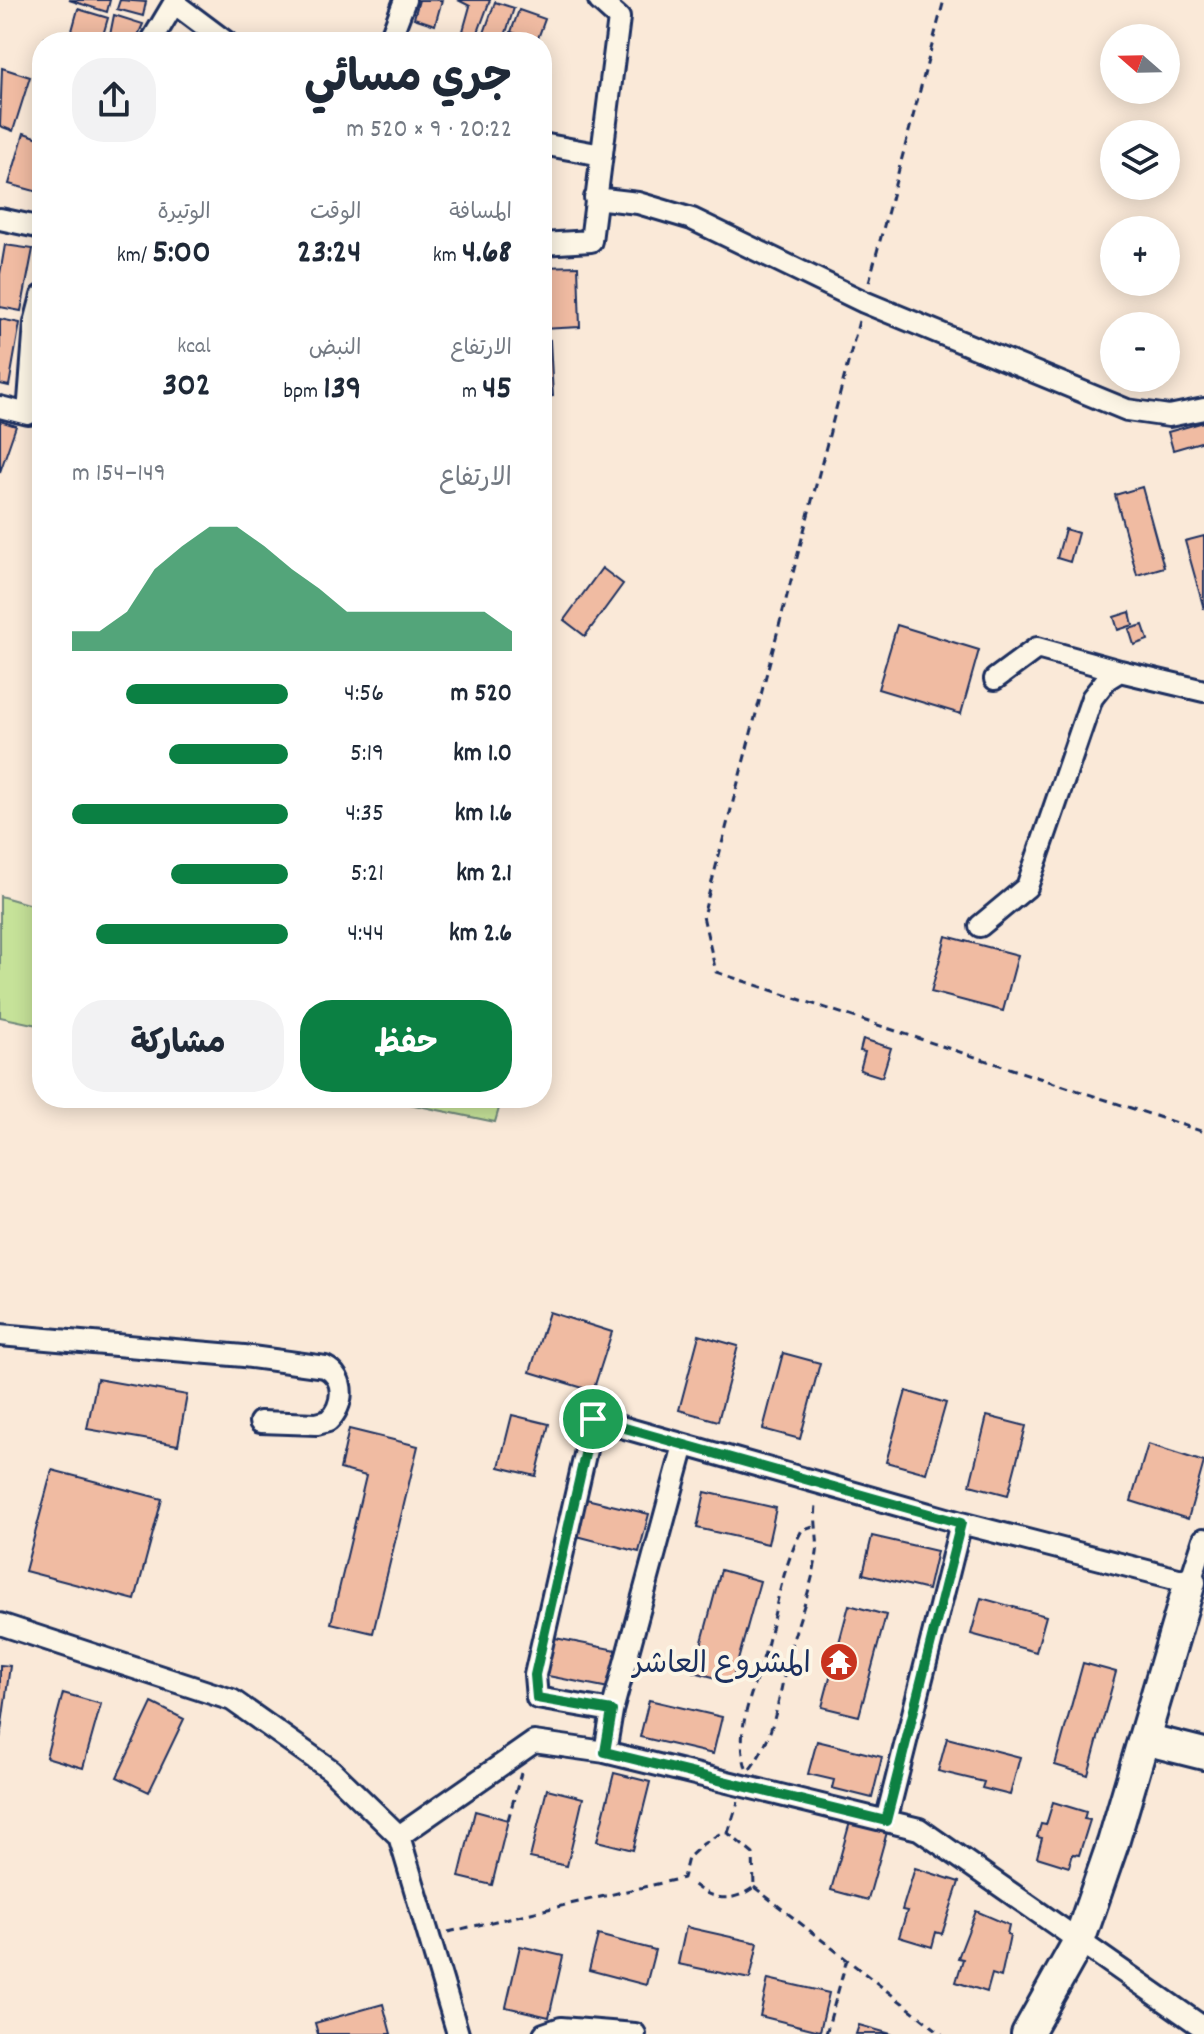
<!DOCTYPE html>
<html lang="ar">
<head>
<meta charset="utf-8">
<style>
  body { margin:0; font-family:Dekko,"Playpen Sans Arabic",sans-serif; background:#f2f2f3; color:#1f2937; direction:rtl; height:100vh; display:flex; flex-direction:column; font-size:30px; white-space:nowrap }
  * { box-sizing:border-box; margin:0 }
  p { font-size:26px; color:#747a83 }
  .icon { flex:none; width:44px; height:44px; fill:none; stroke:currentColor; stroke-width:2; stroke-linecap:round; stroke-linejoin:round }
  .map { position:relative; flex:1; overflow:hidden; direction:ltr }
  .sheet { position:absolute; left:32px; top:32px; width:520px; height:1076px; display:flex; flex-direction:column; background:#fff; border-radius:32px; box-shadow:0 4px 20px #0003; direction:rtl }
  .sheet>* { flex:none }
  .needle { width:52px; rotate:290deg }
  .fabs { position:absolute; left:1100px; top:24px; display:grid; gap:16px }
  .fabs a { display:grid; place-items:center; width:80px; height:80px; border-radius:50%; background:#fff; box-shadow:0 4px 20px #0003; font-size:40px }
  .pin { position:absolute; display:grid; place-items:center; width:68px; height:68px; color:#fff; margin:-34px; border:4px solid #fff; border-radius:50%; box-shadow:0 2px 8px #0007 }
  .round { display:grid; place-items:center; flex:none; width:84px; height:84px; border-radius:32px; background:#f2f2f3 }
  .overview { display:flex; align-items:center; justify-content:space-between; height:136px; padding:0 40px }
  h1 { font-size:44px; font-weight:700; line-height:60px }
  .metrics { display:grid; grid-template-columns:repeat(3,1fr); gap:12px; height:136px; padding:8px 40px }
  .metrics div { display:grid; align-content:center }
  .metrics b { font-size:34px; font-weight:700 }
  .metrics small { font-size:22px; font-weight:400 }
  .metrics p { font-size:22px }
  .chart { height:224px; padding:16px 40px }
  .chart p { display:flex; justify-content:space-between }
  .chart svg { width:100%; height:144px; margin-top:8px; fill:#0b8043; opacity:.7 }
  .primary-button { display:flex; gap:16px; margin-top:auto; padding:16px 40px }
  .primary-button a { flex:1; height:92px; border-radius:32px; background:#0b8043; color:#fff; font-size:32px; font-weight:700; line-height:92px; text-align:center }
  .primary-button a+a { background:#f2f2f3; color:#1f2937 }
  ul { padding:0 40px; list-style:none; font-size:26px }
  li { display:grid; grid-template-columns:128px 96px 1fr; align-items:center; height:60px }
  li i { height:20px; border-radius:10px; background:#0b8043 }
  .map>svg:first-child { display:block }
  .green { fill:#c6e299; stroke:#70887c; stroke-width:2 }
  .building { fill:#f0bba2; stroke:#1b2f5e; stroke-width:2 }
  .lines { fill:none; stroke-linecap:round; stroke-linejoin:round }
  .street-casing { stroke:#1b2f5e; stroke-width:26 }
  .secondary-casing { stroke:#1b2f5e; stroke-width:36 }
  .path { stroke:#1b2f5e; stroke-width:3; stroke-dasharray:8 6; stroke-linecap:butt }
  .street { stroke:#fcf5e5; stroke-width:20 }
  .secondary { stroke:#fcf5e5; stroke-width:30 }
  .route-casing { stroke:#fff; stroke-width:16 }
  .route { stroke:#0b8043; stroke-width:10 }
  .labels { text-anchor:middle; stroke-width:8; stroke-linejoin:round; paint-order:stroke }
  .poi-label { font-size:30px; fill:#1b2f5e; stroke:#fcf5e5; text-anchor:end }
</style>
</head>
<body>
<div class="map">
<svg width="1204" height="2034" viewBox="0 0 1204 2034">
  <rect width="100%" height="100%" fill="#fae9d8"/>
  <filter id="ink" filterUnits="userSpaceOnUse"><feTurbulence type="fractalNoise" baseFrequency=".0125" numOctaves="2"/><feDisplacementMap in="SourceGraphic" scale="16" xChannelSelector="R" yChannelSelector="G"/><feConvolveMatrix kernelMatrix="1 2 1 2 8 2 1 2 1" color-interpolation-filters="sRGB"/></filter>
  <g filter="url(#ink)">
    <path class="green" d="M0 896 42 908V1026L0 1017Z
      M381 1098H502L495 1122Z"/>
    <path class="building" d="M69 0H110L107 12Z
      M120 0 146 2 143 16 117 9Z
      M419 0H442L435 25 414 18Z
      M458 0H490L477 35 463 31 470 6Z
      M495 2 514 8 503 42 483 36Z
      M78 9 108 18 101 42 70 38Z
      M519 10 545 19 537 41 511 32Z
      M114 15 143 24 135 42 110 35Z
      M2 68 30 77 13 131 0 126Z
      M24 133 42 139V193L9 184Z
      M5 245 33 249 21 311 0 307V274Z
      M578 266 580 327 542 329V267Z
      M0 319 20 323 9 386 0 384Z
      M550 340 553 396 542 397V341Z
      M0 421 16 426 0 472Z
      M1204 422V441L1173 450 1168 432Z
      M1142 487 1164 567 1137 575 1115 495Z
      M1065 529 1078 533 1070 562 1057 558Z
      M1204 536V609L1185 541Z
      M602 568 623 584 585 636 564 620Z
      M1130 612 1133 625 1118 630 1114 617Z
      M897 625 979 650 961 714 878 689Z
      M1143 625 1148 640 1134 645 1129 629Z
      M946 936 1018 955 1003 1011 931 992Z
      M863 1039 891 1048 882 1077 860 1070 865 1052 860 1051Z
      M549 1312 612 1332 593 1391 530 1372Z
      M699 1335 738 1346 718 1421 679 1410Z
      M783 1353 820 1363 800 1439 763 1429Z
      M97 1379 187 1395 178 1445 87 1429Z
      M906 1391 946 1403 926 1473 886 1462Z
      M512 1415 549 1424 536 1476 499 1467Z
      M987 1416 1026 1426 1008 1495 970 1485Z
      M349 1429 418 1446 373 1633 331 1623 366 1476 340 1469Z
      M1148 1444 1204 1462 1188 1519 1131 1501Z
      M52 1470 162 1499 135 1600 25 1571Z
      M705 1492 776 1508 768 1544 697 1528Z
      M582 1498 649 1514 639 1552 573 1535Z
      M872 1536 937 1551 928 1590 863 1574Z
      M721 1570 760 1581 732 1682 694 1672Z
      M981 1598 1046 1616 1036 1652 971 1634Z
      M849 1605 886 1615 859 1716 822 1707Z
      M545 1636 616 1650 609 1688 538 1674Z
      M1083 1663 1116 1672 1088 1775 1055 1765Z
      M0 1665 10 1666 0 1739Z
      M63 1693 101 1704 83 1768 46 1757Z
      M649 1700 722 1717 713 1754 640 1737Z
      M152 1703 184 1719 149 1792 117 1777Z
      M947 1738 1020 1757 1010 1795 982 1788 984 1782 938 1771Z
      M817 1741 882 1757 872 1798 832 1788 834 1780 808 1774Z
      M614 1773 650 1782 633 1850 597 1841Z
      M547 1789 583 1798 567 1866 530 1858Z
      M1053 1802 1086 1812 1084 1819 1090 1820 1079 1855 1073 1854 1069 1867 1037 1857 1042 1838 1037 1837 1041 1824 1046 1825Z
      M475 1811 508 1820 492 1885 459 1877Z
      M850 1822 887 1832 868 1900 831 1890Z
      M915 1868 959 1882 942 1934 936 1932 932 1947 899 1937 907 1911 902 1910Z
      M976 1911 1009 1925 1007 1934 1010 1935 1001 1977 992 1974 987 1992 956 1982 963 1959 958 1958Z
      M686 1927 758 1943 750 1979 678 1964Z
      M598 1935 655 1950 646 1985 589 1970Z
      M520 1946 563 1956 549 2017 506 2007Z
      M768 1979 829 1993 820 2031 760 2016Z
      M383 2004 391 2034H318L315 2023Z
      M859 2025 891 2034H856Z"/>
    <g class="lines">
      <g class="street-casing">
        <path id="street" d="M174 3 226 42
          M151 42 176 0
          M389 42 405 0
          M542 144 602 155
          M595 198 638 203 692 219 864 302 1127 410 1169 416 1204 409
          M0 219 42 228
          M542 244 591 241 619 18 599 0
          M0 407 28 414 35 323 42 296
          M995 679 1037 648 1120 671
          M980 926 1027 887 1092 698 1107 679 1120 671 1204 691
          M0 1335 244 1356 325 1367C347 1378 344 1406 328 1421L317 1424 260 1422
          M1204 1539 1190 1582 961 1523 593 1419 535 1675 537 1698 612 1711 605 1752 919 1829 1204 2028
          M0 1624 232 1700 331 1770 399 1836
          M612 1711 684 1445
          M886 1821 961 1523
          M458 2034 399 1836 534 1742 605 1752
          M544 2034 561 2028 635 2034"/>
      </g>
      <g class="secondary-casing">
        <path id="secondary" d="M1144 1739 1204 1754
          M1027 2034 1079 1941 1113 1843 1190 1582"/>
      </g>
      <path class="path" d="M44 38 50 42
        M869 282 944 0
        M859 321 703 916 716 972 1204 1132
        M746 1768C733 1725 757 1684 768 1642 777 1604 783 1566 802 1530L813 1526
        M750 1769C776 1736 779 1693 789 1654 798 1620 812 1588 817 1553 819 1541 814 1522 816 1505
        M508 1820 521 1773
        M728 1833 738 1802
        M754 1887 942 2034
        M448 1932 683 1878 688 1858 703 1844 721 1833H728L753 1854 754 1887C731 1904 711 1900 690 1882
        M826 2034 847 1959"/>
      <use href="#street" class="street"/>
      <use href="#secondary" class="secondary"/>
    </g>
  </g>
  <g class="lines" filter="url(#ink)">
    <g class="route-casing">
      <path id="route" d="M593 1419 961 1523 886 1821 605 1752 612 1711 537 1698 535 1675Z"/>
    </g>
    <use href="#route" class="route"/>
  </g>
  <defs>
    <g id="temple-disc" transform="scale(2)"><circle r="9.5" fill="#c8321e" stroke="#fcf5e5"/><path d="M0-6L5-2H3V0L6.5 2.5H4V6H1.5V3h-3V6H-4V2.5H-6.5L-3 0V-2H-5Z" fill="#fff"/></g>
  </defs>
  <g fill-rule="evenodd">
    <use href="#temple-disc" x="839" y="1662"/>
  </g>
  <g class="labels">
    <g class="poi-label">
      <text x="811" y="1672">المشروع العاشر</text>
    </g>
  </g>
</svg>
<div class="fabs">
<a><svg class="needle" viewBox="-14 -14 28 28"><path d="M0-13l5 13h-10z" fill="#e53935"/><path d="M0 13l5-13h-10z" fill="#747a83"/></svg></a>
<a><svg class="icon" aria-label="layers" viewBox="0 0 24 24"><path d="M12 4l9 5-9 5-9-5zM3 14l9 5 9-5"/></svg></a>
<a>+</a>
<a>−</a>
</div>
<div class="pin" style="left:593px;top:1419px;background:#1e9e55"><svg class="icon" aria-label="arrive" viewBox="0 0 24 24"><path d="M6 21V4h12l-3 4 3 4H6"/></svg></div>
<section class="sheet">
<div class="overview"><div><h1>جري مسائي</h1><p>20:22 · 9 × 520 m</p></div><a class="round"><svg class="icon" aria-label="share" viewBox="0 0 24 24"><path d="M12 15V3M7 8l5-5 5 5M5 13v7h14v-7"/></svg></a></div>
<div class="metrics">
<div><p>المسافة</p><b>4.68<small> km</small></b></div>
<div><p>الوقت</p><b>23:24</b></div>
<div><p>الوتيرة</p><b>5:00<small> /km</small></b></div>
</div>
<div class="metrics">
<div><p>الارتفاع</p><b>45<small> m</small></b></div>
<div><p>النبض</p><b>139<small> bpm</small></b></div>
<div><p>kcal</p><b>302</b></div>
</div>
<div class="chart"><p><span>الارتفاع</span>149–154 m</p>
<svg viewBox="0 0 160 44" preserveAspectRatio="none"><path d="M0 44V38L10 38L20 32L30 19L40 12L50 6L60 6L70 12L80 19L90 25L100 32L110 32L120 32L130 32L140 32L150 32L160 38V44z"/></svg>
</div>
<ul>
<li><b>520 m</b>4:56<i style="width:75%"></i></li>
<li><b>1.0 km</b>5:19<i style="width:55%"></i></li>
<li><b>1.6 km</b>4:35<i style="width:100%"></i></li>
<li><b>2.1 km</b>5:21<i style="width:54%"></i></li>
<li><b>2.6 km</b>4:44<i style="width:89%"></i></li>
</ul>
<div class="primary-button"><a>حفظ</a><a>مشاركة</a></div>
</section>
</div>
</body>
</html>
